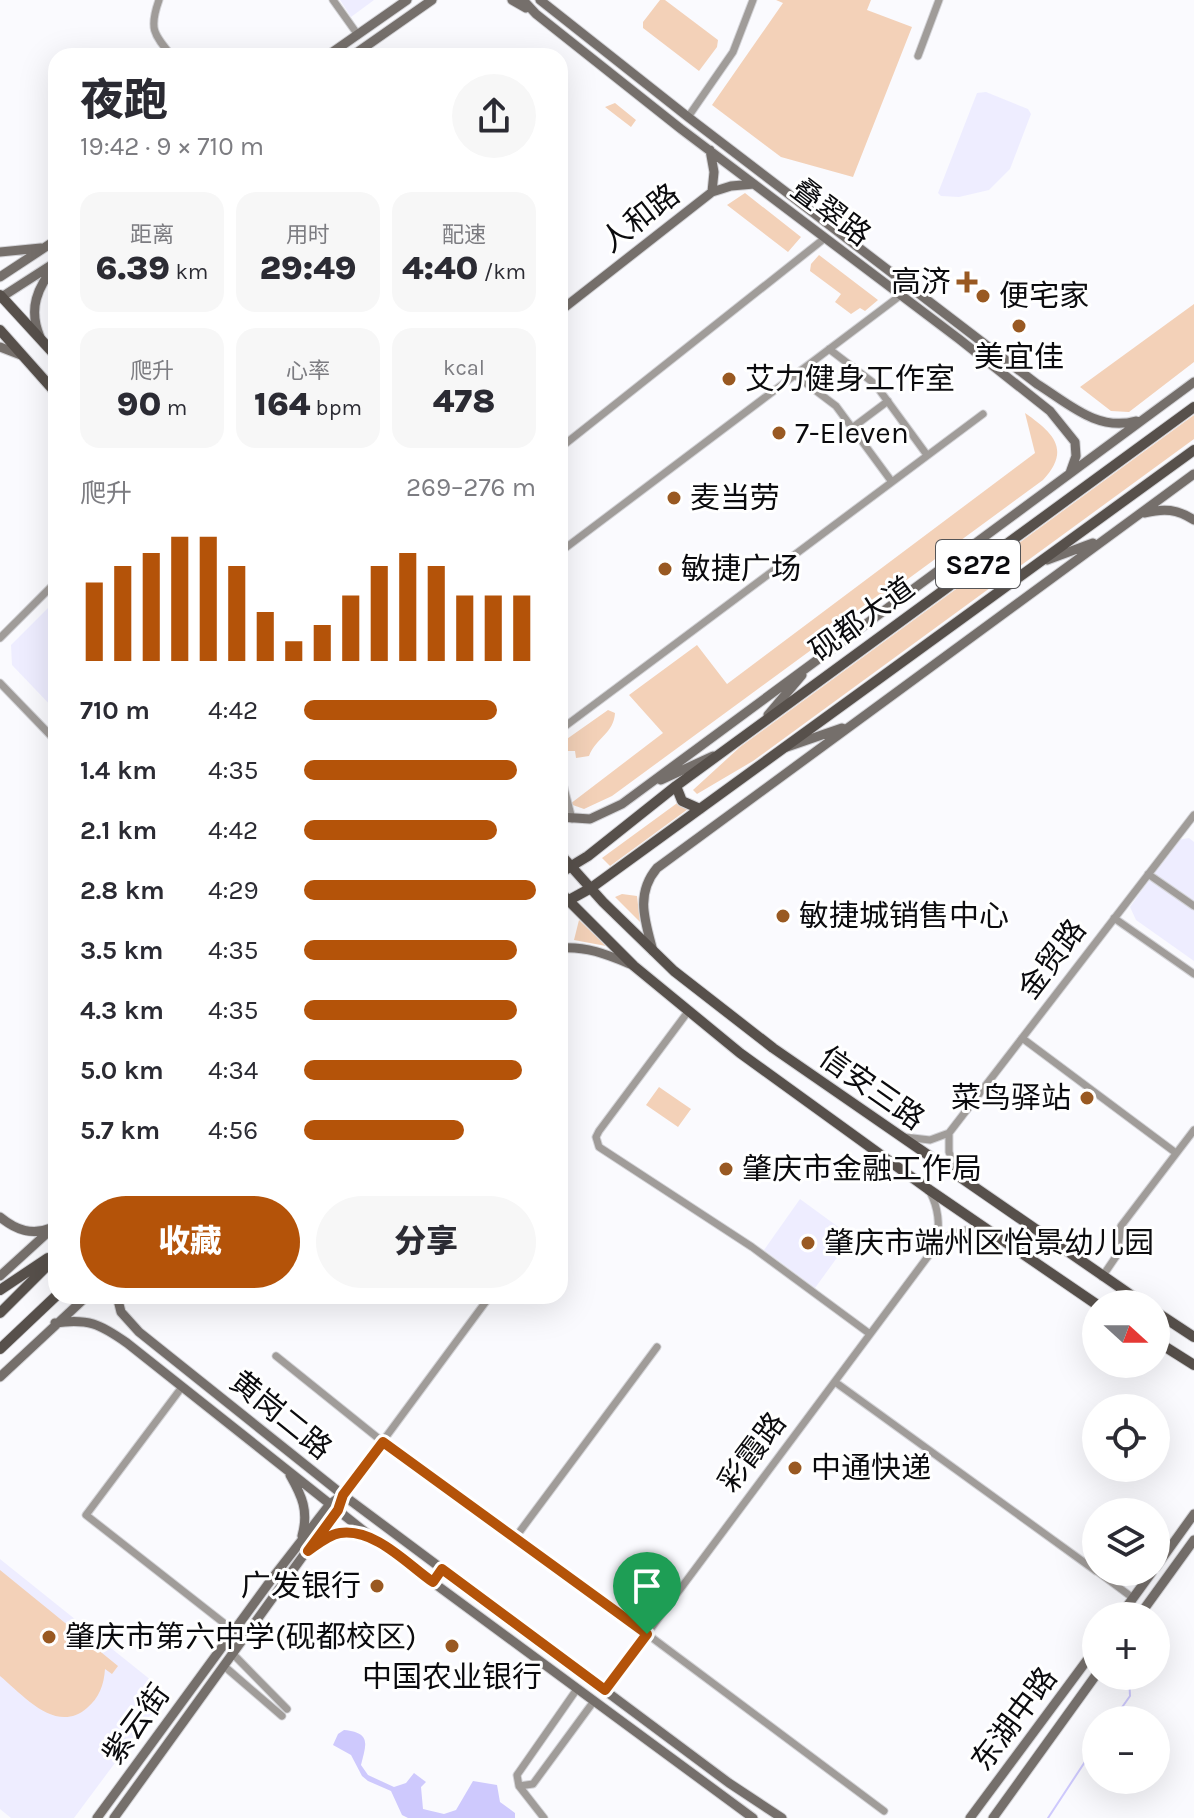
<!DOCTYPE html>
<html lang="zh">
<head>
<meta charset="utf-8">
<style>
  body { margin:0; font-family:Karla,"Noto Sans SC",sans-serif; background:#f7f7f7; color:#2b2b33; height:100vh; display:flex; flex-direction:column; font-size:30px; white-space:nowrap }
  * { box-sizing:border-box; margin:0 }
  p { font-size:26px; color:#7c7c81 }
  .icon { flex:none; width:44px; height:44px; fill:none; stroke:currentColor; stroke-width:2; stroke-linecap:round; stroke-linejoin:round }
  .map { position:relative; flex:1; overflow:hidden }
  .drawer { position:absolute; left:48px; top:48px; width:520px; height:1256px; display:flex; flex-direction:column; background:#fff; border-radius:24px; box-shadow:0 8px 32px #0002 }
  .drawer>* { flex:none }
  .needle { width:52px; rotate:111deg }
  .tools { position:absolute; left:1082px; top:1290px; display:grid; gap:16px }
  .tools a { display:grid; place-items:center; width:88px; height:88px; border-radius:50%; background:#fff; box-shadow:0 8px 32px #0002; font-size:40px }
  .pin { position:absolute; display:grid; place-items:center; width:68px; height:68px; color:#fff; margin:-82px -34px; border-radius:50% 50% 50% 0; rotate:-45deg; box-shadow:0 0 8px #0007 }
  .pin .icon { rotate:45deg }
  .round { display:grid; place-items:center; flex:none; width:84px; height:84px; border-radius:42px; background:#f7f7f7 }
  .headline { display:flex; align-items:center; justify-content:space-between; height:136px; padding:0 32px }
  h1 { font-size:44px; font-weight:800; line-height:60px }
  .stats { display:grid; grid-template-columns:repeat(3,1fr); gap:12px; height:136px; padding:8px 32px }
  .stats div { display:grid; align-content:center; border-radius:20px; background:#f7f7f7; text-align:center }
  .stats b { font-size:34px; font-weight:800 }
  .stats small { font-size:22px; font-weight:400 }
  .stats p { font-size:22px }
  .chart { height:224px; padding:16px 32px }
  .chart p { display:flex; justify-content:space-between }
  .chart svg { width:100%; height:144px; margin-top:8px; stroke:#b45309; stroke-width:6 }
  .action { display:flex; gap:16px; margin-top:auto; padding:16px 32px }
  .action a { flex:1; height:92px; border-radius:48px; background:#b45309; color:#fff; font-size:32px; font-weight:800; line-height:92px; text-align:center }
  .action a+a { background:#f7f7f7; color:#2b2b33 }
  ul { padding:0 32px; list-style:none; font-size:26px }
  li { display:grid; grid-template-columns:128px 96px 1fr; align-items:center; height:60px }
  li i { height:20px; border-radius:10px; background:#b45309 }
  .map>svg:first-child { display:block }
  .built { fill:#eeedff }
  .green { fill:#f3d1b8 }
  .water { fill:#cec9fd }
  .lines { fill:none; stroke-linecap:round; stroke-linejoin:round }
  .stream { stroke:#cec9fd; stroke-width:2 }
  .street-casing { stroke:#d4d4d8; stroke-width:9 }
  .secondary-casing { stroke:#d4d4d8; stroke-width:11 }
  .primary-casing { stroke:#d4d4d8; stroke-width:12 }
  .street { stroke:#a09c99; stroke-width:7 }
  .secondary { stroke:#756f6b; stroke-width:9 }
  .primary { stroke:#57504b; stroke-width:10 }
  .route-casing { stroke:#fff; stroke-width:16 }
  .route { stroke:#b45309; stroke-width:10 }
  .poi-dot { fill:#995922; stroke:#fff; stroke-width:3 }
  .labels { text-anchor:middle; stroke-width:6; stroke-linejoin:round; paint-order:stroke }
  .shield { fill:#fff; stroke:#545456; stroke-width:2 }
  .shield-label { font-size:28px; font-weight:bold; fill:#0b0b0e }
  .street-label { font-size:30px; fill:#0b0b0e; stroke:#fff }
  .poi-label { font-size:30px; fill:#0b0b0e; stroke:#fff; text-anchor:start }
</style>
</head>
<body>
<div class="map">
<svg width="1194" height="1818" viewBox="0 0 1194 1818">
  <rect width="100%" height="100%" fill="#fafafe"/>
  <path class="built" d="M340 0H374L351 17Z
    M986 92 1028 109 1031 114 1010 169 989 190 959 197 941 196 938 193 977 93Z
    M56 600V711L12 665 11 645Z
    M1189 838 1194 842V961L1136 920 1130 907 1177 840Z
    M800 1199 852 1237 815 1288 764 1250Z
    M0 1559 167 1693 74 1818H11L0 1809Z"/>
  <path class="green" d="M660 0H665L718 40 717 47 699 71 643 28V22Z
    M776 0H871L867 10 912 27 853 177 781 157 712 105 783 3Z
    M615 103 636 120 631 127 605 107Z
    M745 193 801 237 788 252 727 205Z
    M819 255 878 300 865 311 860 308 851 314 835 302 841 294 810 271 811 264Z
    M1194 304V362L1129 412 1111 411 1080 387Z
    M1025 413C1052 432 1072 449 1043 480L612 796 584 809 570 804 663 733 629 695 697 645 727 684 1035 453Z
    M1194 415V439L753 761 697 794 693 790 740 747Z
    M608 710 615 713C614 733 596 738 589 756L576 758 575 751H563L561 746 564 741Z
    M680 801 688 809 610 866 602 858Z
    M622 894 637 896 640 922 615 897Z
    M579 920 606 946 574 940Z
    M659 1087 691 1109 678 1127 646 1105Z
    M0 1570 118 1666 112 1674 105 1669C104 1685 99 1698 87 1708 56 1735 23 1695 0 1676Z"/>
  <path class="water" d="M344 1730C372 1733 366 1744 361 1765L368 1775 394 1787 406 1783 414 1773 426 1782 421 1787 423 1809 444 1814 456 1810 473 1781 497 1785 500 1802 515 1813V1818H408L402 1815 391 1791 368 1781 362 1776 351 1755 333 1745 338 1734Z"/>
  <g class="lines">
    <path class="stream" d="M1113 1720 1130 1696 1129 1676
      M1048 1818 1096 1745"/>
    <g class="street-casing">
      <path id="street" d="M159 0C149 28 153 34 172 56
        M333 0 358 35
        M918 56 939 0
        M688 117 733 52 753 0
        M829 349 875 384 927 455
        M795 375 836 406 892 482
        M852 428 888 401
        M560 448 825 238
        M560 552 901 295
        M0 638 56 582
        M0 683 56 741
        M560 730 983 414
        M560 772 572 819
        M1148 874 1194 906
        M1114 918 1194 974
        M687 1013 599 1131 596 1137 599 1147 752 1247 870 1334
        M1022 1038 1176 1153
        M949 1133 1194 815
        M949 1133V1152L957 1173
        M904 1137 930 1140 949 1133
        M930 1192C939 1209 939 1223 938 1243
        M1102 1277 1117 1255 1121 1226 1194 1130
        M276 1356 383 1442 647 1634 884 1811
        M835 1382 1096 1571
        M182 1387 86 1515 234 1631
        M343 1495 490 1296
        M515 1538 657 1347
        M1098 1572 1133 1598
        M233 1654 287 1709
        M224 1666 282 1716
        M605 1690 938 1243C956 1230 966 1227 988 1233
        M519 1786 533 1784 594 1701
        M544 1818 519 1786 517 1775 577 1689"/>
    </g>
    <g class="secondary-casing">
      <path id="secondary" d="M512 0 526 8
        M523 0 536 14 681 129 959 339 1050 411 1075 442 1076 456 1070 473
        M540 0 688 117 1037 384C1068 403 1097 432 1136 421
        M327 56 407 0
        M352 56 432 0
        M710 150 714 172 712 192
        M0 252 41 248
        M0 277 56 240
        M0 298 53 264
        M560 311 712 192 731 186 754 184
        M40 337C28 309 37 287 56 265
        M0 347 21 355
        M1145 513C1164 508 1177 509 1194 520
        M1047 560 1093 543
        M768 715 802 675
        M787 747 842 728
        M661 780 713 756
        M560 817 590 819 622 804 1194 382
        M560 948C586 946 606 954 630 964
        M653 951C645 921 635 894 657 868L1194 474
        M0 1217C16 1230 32 1236 51 1228
        M0 1276 56 1225
        M117 1296 121 1312 139 1332 343 1495 729 1783 782 1818
        M55 1323C88 1318 100 1324 127 1343L374 1539 753 1818
        M0 1377 87 1296
        M290 1475C302 1496 309 1511 302 1536
        M314 1547 340 1533 371 1538
        M1156 1567 1194 1514
        M1120 1616 1152 1572
        M1139 1616 1194 1540
        M97 1818 274 1576 330 1504 343 1495
        M114 1818 339 1506
        M970 1818 1096 1648
        M993 1818 1096 1675"/>
    </g>
    <g class="primary-casing">
      <path id="primary" d="M0 295 56 356
        M0 330 56 393
        M676 786 682 801 700 809
        M560 854 603 902 674 971 773 1048 1144 1304
        M560 873 588 856 676 786 1194 407
        M560 892 634 966 740 1053 928 1189 1096 1304
        M560 905 591 888 1194 450
        M54 1227 56 1226
        M0 1290 48 1258
        M1156 1312 1194 1337
        M0 1313 56 1257
        M1156 1341 1194 1365
        M0 1349 56 1296"/>
    </g>
    <use href="#street" class="street"/>
    <use href="#secondary" class="secondary"/>
    <use href="#primary" class="primary"/>
  </g>
  <g class="lines">
    <g class="route-casing">
      <path id="route" d="M383 1442 647 1634 605 1690 442 1569 433 1582C407 1564 375 1528 340 1533 328 1535 318 1544 308 1551L338 1510 343 1495Z"/>
    </g>
    <use href="#route" class="route"/>
  </g>
  <g class="poi-dot">
    <path d="M963 270h8v8h8v8h-8v8h-8v-8h-8v-8h8z"/>
    <circle cx="983" cy="296" r="8"/>
    <circle cx="1019" cy="326" r="8"/>
    <circle cx="729" cy="379" r="8"/>
    <circle cx="779" cy="433" r="8"/>
    <circle cx="674" cy="498" r="8"/>
    <circle cx="665" cy="569" r="8"/>
    <circle cx="783" cy="916" r="8"/>
    <circle cx="1087" cy="1098" r="8"/>
    <circle cx="726" cy="1169" r="8"/>
    <circle cx="808" cy="1243" r="8"/>
    <circle cx="795" cy="1468" r="8"/>
    <circle cx="377" cy="1586" r="8"/>
    <circle cx="49" cy="1637" r="8"/>
    <circle cx="452" cy="1646" r="8"/>
  </g>
  <g class="labels">
    <rect class="shield" x="936" y="540" width="84" height="48" rx="6"/>
    <g class="shield-label">
      <text x="978" y="574">S272</text>
    </g>
    <g class="street-label">
      <text transform="translate(831 212) rotate(37)" y="10">叠翠路</text>
      <text transform="translate(640 218) rotate(-38)" y="10">人和路</text>
      <text transform="translate(862 619) rotate(-36)" y="10">砚都大道</text>
      <text transform="translate(1052 959) rotate(-53)" y="10">金贸路</text>
      <text transform="translate(872 1088) rotate(35)" y="10">信安三路</text>
      <text transform="translate(281 1415) rotate(39)" y="10">黄岗二路</text>
      <text transform="translate(752 1452) rotate(-53)" y="10">彩霞路</text>
      <text transform="translate(1014 1719) rotate(-53)" y="10">东湖中路</text>
      <text transform="translate(136 1724) rotate(-54)" y="10">紫云街</text>
    </g>
    <g class="poi-label">
      <text x="951" y="292" text-anchor="end">高济</text>
      <text x="999" y="306">便宅家</text>
      <text x="1019" y="367" text-anchor="middle">美宜佳</text>
      <text x="745" y="389">艾力健身工作室</text>
      <text x="795" y="443">7-Eleven</text>
      <text x="690" y="508">麦当劳</text>
      <text x="681" y="579">敏捷广场</text>
      <text x="799" y="926">敏捷城销售中心</text>
      <text x="1071" y="1108" text-anchor="end">菜鸟驿站</text>
      <text x="742" y="1179">肇庆市金融工作局</text>
      <text x="824" y="1253">肇庆市端州区怡景幼儿园</text>
      <text x="811" y="1478">中通快递</text>
      <text x="361" y="1596" text-anchor="end">广发银行</text>
      <text x="65" y="1647">肇庆市第六中学(砚都校区)</text>
      <text x="452" y="1687" text-anchor="middle">中国农业银行</text>
    </g>
  </g>
</svg>
<div class="tools">
<a><svg class="needle" viewBox="-14 -14 28 28"><path d="M0-13l5 13h-10z" fill="#e53935"/><path d="M0 13l5-13h-10z" fill="#7c7c81"/></svg></a>
<a><svg class="icon" aria-label="locate" viewBox="0 0 24 24"><circle cx="12" cy="12" r="6"/><path d="M12 2v4M12 18v4M2 12h4M18 12h4"/></svg></a>
<a><svg class="icon" aria-label="layers" viewBox="0 0 24 24"><path d="M12 4l9 5-9 5-9-5zM3 14l9 5 9-5"/></svg></a>
<a>+</a>
<a>−</a>
</div>
<div class="pin" style="left:647px;top:1634px;background:#1e9e55"><svg class="icon" aria-label="arrive" viewBox="0 0 24 24"><path d="M6 21V4h12l-3 4 3 4H6"/></svg></div>
<section class="drawer">
<div class="headline"><div><h1>夜跑</h1><p>19:42 · 9 × 710 m</p></div><a class="round"><svg class="icon" aria-label="share" viewBox="0 0 24 24"><path d="M12 15V3M7 8l5-5 5 5M5 13v7h14v-7"/></svg></a></div>
<div class="stats">
<div><p>距离</p><b>6.39<small> km</small></b></div>
<div><p>用时</p><b>29:49</b></div>
<div><p>配速</p><b>4:40<small> /km</small></b></div>
</div>
<div class="stats">
<div><p>爬升</p><b>90<small> m</small></b></div>
<div><p>心率</p><b>164<small> bpm</small></b></div>
<div><p>kcal</p><b>478</b></div>
</div>
<div class="chart"><p><span>爬升</span>269–276 m</p>
<svg viewBox="0 0 160 44" preserveAspectRatio="none"><path d="M5 44V20M15 44V15M25 44V11M35 44V6M45 44V6M55 44V15M65 44V29M75 44V38M85 44V33M95 44V24M105 44V15M115 44V11M125 44V15M135 44V24M145 44V24M155 44V24"/></svg>
</div>
<ul>
<li><b>710 m</b>4:42<i style="width:83%"></i></li>
<li><b>1.4 km</b>4:35<i style="width:92%"></i></li>
<li><b>2.1 km</b>4:42<i style="width:83%"></i></li>
<li><b>2.8 km</b>4:29<i style="width:100%"></i></li>
<li><b>3.5 km</b>4:35<i style="width:92%"></i></li>
<li><b>4.3 km</b>4:35<i style="width:92%"></i></li>
<li><b>5.0 km</b>4:34<i style="width:94%"></i></li>
<li><b>5.7 km</b>4:56<i style="width:69%"></i></li>
</ul>
<div class="action"><a>收藏</a><a>分享</a></div>
</section>
</div>
</body>
</html>
